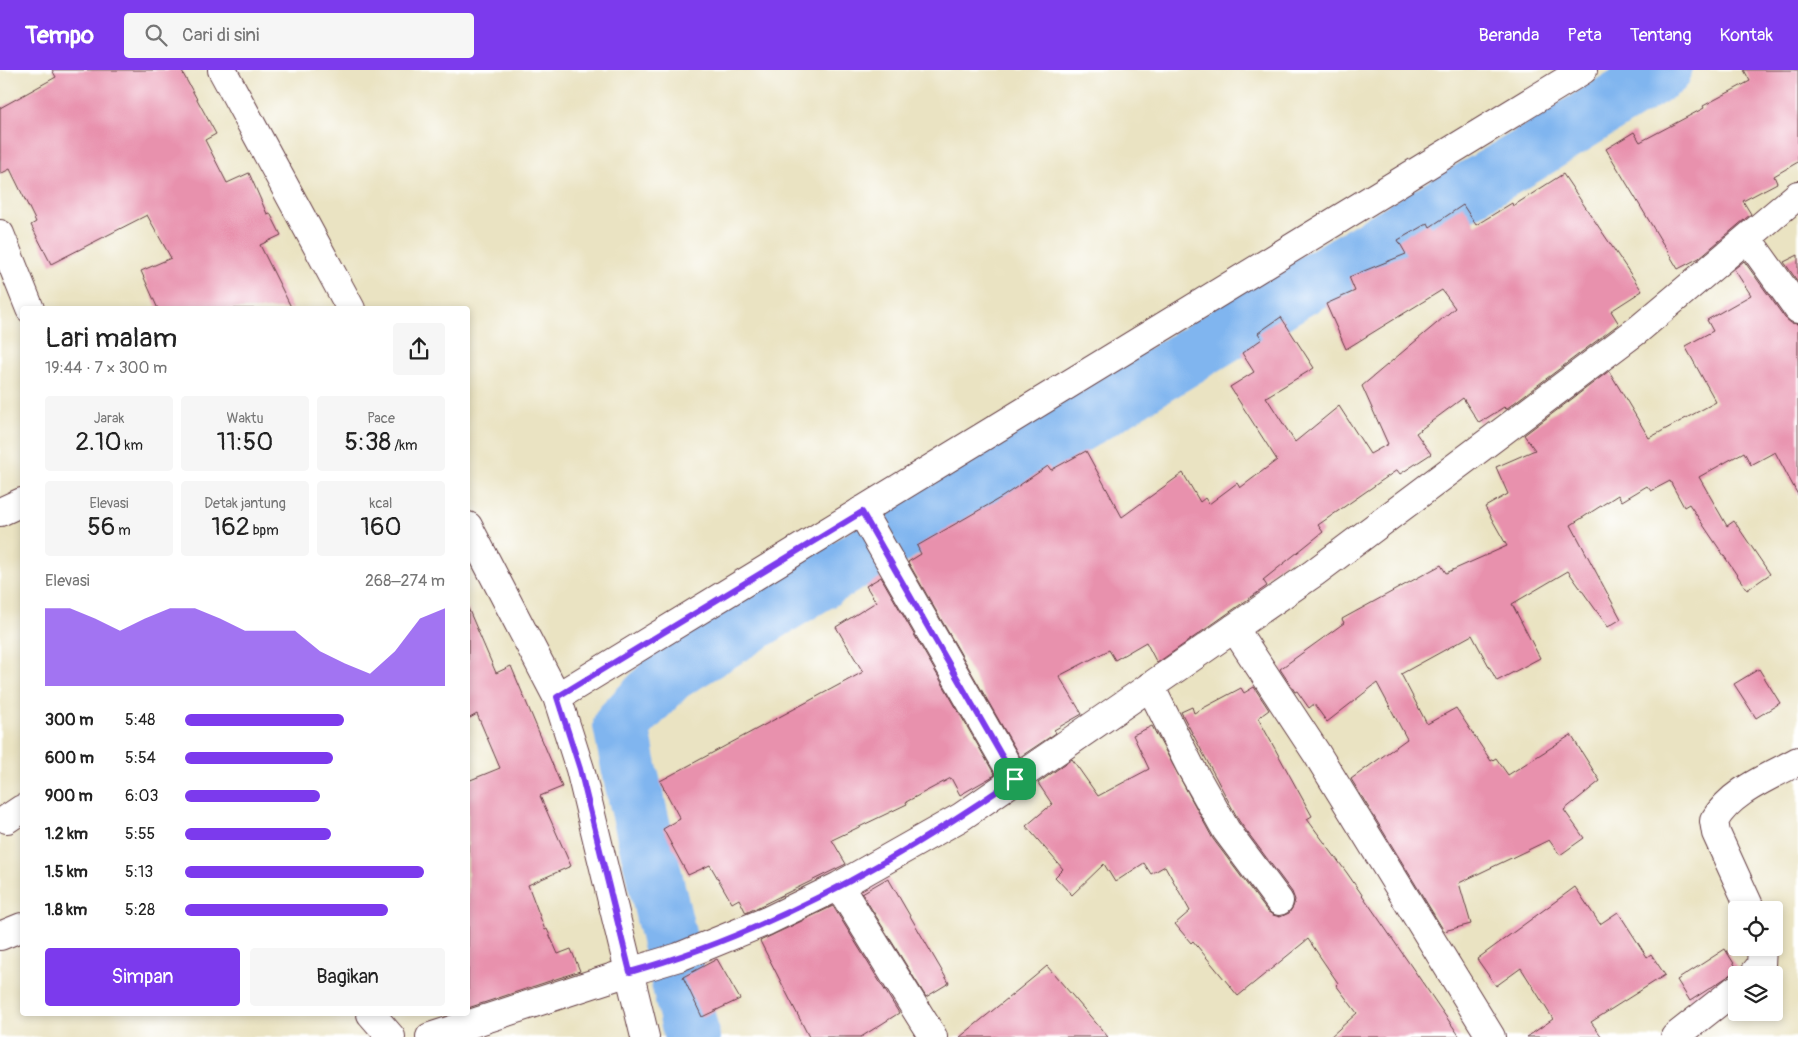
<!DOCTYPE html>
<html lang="id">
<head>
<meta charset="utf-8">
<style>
  body { margin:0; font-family:Pangolin,sans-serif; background:#f6f6f6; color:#222; height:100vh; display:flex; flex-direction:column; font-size:19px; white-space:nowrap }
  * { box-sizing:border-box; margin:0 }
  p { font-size:16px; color:#767676 }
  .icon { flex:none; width:28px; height:28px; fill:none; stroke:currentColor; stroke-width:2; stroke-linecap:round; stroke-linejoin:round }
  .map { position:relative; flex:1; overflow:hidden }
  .details { position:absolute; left:20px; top:236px; width:450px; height:710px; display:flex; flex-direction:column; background:#fff; border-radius:5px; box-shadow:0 2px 8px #0003 }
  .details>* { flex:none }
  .fabs { position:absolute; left:1728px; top:831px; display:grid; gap:10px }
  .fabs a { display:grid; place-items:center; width:55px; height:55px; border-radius:5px; background:#fff; box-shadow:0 2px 8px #0003; font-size:25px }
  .pin { position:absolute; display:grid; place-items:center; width:42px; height:42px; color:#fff; margin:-21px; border-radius:10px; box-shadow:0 2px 8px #0006 }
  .round { display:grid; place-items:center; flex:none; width:52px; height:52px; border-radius:5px; background:#f6f6f6 }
  .head { display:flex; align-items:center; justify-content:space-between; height:85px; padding:0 25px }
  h1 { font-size:28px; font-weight:600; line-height:38px }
  .figures { display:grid; grid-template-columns:repeat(3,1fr); gap:8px; height:85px; padding:5px 25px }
  .figures div { display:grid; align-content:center; border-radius:5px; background:#f6f6f6; text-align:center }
  .figures b { font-size:25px; font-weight:600 }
  .figures small { font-size:14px; font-weight:400 }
  .figures p { font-size:14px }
  .chart { height:140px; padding:10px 25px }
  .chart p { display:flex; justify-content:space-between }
  .chart svg { width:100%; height:90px; margin-top:5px; fill:#7c3aed; opacity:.7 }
  .primary-button { display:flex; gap:10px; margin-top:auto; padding:10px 25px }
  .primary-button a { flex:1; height:58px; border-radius:5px; background:#7c3aed; color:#fff; font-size:20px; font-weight:600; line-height:58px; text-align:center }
  .primary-button a+a { background:#f6f6f6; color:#222 }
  ul { padding:0 25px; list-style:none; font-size:16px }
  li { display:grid; grid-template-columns:80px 60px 1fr; align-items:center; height:38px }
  li i { height:12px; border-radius:6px; background:#7c3aed }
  header { display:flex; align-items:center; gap:30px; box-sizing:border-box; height:70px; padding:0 25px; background:#7c3aed; color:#fff }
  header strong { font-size:24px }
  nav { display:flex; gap:28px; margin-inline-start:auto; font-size:18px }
  .search { width:350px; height:45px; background:#f6f6f6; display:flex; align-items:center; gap:12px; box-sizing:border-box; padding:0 18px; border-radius:5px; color:#767676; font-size:19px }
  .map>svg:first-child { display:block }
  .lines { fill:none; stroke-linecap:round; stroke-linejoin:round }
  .river { stroke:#80b5ef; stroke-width:56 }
  .building { fill:#e891ad }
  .minor-casing { stroke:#623c42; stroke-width:30 }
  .tertiary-casing { stroke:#623c42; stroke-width:30 }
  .minor { stroke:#fff; stroke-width:28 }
  .tertiary { stroke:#fff; stroke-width:28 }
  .route-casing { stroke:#fff; stroke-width:10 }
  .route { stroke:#7c3aed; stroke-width:6 }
</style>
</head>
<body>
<header>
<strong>Tempo</strong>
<div class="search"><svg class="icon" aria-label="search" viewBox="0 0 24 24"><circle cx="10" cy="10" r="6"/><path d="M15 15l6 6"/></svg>Cari di sini</div>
<nav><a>Beranda</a><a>Peta</a><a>Tentang</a><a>Kontak</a></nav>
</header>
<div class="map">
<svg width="1798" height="967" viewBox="0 0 1798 967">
  <rect width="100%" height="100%" fill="#fff"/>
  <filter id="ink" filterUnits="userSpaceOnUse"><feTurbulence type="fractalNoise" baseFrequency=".02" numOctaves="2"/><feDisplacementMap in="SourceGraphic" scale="10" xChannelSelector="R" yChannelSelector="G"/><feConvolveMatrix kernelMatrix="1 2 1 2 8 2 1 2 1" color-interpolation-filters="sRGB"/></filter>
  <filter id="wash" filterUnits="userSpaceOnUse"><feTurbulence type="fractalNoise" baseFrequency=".0096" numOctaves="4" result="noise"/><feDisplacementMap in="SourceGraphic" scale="20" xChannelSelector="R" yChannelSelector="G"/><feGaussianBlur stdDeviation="1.12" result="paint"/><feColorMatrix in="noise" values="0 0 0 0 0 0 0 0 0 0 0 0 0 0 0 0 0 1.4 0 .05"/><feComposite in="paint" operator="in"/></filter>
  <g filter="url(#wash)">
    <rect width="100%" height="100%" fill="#eae3c2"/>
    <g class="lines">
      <path class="river" d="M692 967 630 702 621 655 670 604 1293 223 1527 86 1664 0"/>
    </g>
    <g id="blocks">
      <path class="building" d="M52 0H181L216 64 205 70 227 113 249 103 267 144 270 143 281 165 260 175 292 239H158L141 201 171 188 147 145 51 194 31 155 36 152 10 99 0 104V38L56 7Z
        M1744 0H1798V92L1774 106 1777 113 1743 131 1751 144 1699 188 1678 199 1606 79 1634 62 1640 72 1704 38 1703 36 1750 11Z
        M1563 104 1642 221 1611 241 1619 254 1506 339 1504 337 1479 353 1463 328 1416 363 1431 384 1400 404 1397 400 1318 455 1323 462 1263 510 1267 516 1157 593 1146 572 1115 590 1109 580 1059 606 1082 644 1054 660 1056 663 1020 687 908 492 921 484 917 476 1002 427 1048 396 1051 400 1086 381 1122 447 1183 403 1200 432 1205 428 1209 434 1237 413 1240 418 1277 390 1230 317 1254 302 1242 283 1262 269 1258 263 1281 247 1314 298 1266 327 1295 372 1339 336 1370 384 1388 374 1362 316 1455 238 1442 220 1346 279 1326 234 1355 221 1349 207 1406 184 1398 170 1428 153 1430 157 1463 135 1476 155 1512 133 1513 136Z
        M1798 185V212L1784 192Z
        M1744 191 1785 248 1791 253 1798 254V425L1775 382 1751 395 1744 382 1699 407 1727 456 1734 451 1770 504 1747 520 1689 434 1684 437 1670 411 1651 421 1647 416 1622 431 1618 425 1571 455 1621 549 1608 557 1568 501 1512 534 1540 588 1497 611 1472 565 1401 604 1427 654 1456 638 1491 691 1496 688 1508 705 1571 665 1600 711 1564 740 1584 768 1560 785 1549 770 1459 813 1471 854 1444 861 1351 709 1407 669 1377 613 1327 652 1314 634 1309 638 1297 621 1295 622 1280 599 1344 553 1342 549 1441 495 1446 503 1507 476 1485 437 1508 424 1496 397 1535 380 1524 365 1609 301 1649 368 1716 332 1685 276 1713 261 1707 250 1751 225 1734 199Z
        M881 507 995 705 960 725 951 708 906 732 907 734 832 770 846 794 746 843 739 829 732 833 710 795 688 805 663 759 680 749 660 711 863 602 836 557 876 532 866 516Z
        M468 538 496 603 511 596 562 717 540 726 571 796 528 815 545 860 547 859 558 884 571 879 580 901 468 938V711L500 698 477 644 468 649Z
        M1759 599 1780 633 1756 648 1734 614Z
        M1254 617 1269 640 1258 648 1312 746 1307 749 1347 803 1460 967H1330L1357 943 1336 915 1338 913 1308 869 1238 926 1193 871 1191 873 1175 854 1190 841 1165 796 1151 804 1144 793 1115 812 1104 794 1072 825 1055 807 1063 799 1026 756 1052 734 1038 713 1072 689 1098 726 1149 699 1133 665 1152 656 1213 769 1267 841 1273 845 1280 847 1289 843 1293 837 1295 830 1292 822 1239 751 1181 642 1192 637 1194 643 1241 618 1244 623Z
        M888 808 949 913 926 927 861 822 862 823Z
        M1575 817 1600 854 1618 842 1647 887 1651 884 1665 905 1591 952 1602 967H1527L1553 949 1521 898 1496 916 1477 889Z
        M833 836 899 943 861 967H809L760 871Z
        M1725 879 1738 900 1690 931 1677 910Z
        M717 889 740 929 702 947 683 907Z
        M1047 896 1108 967H960L1034 907Z"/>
    </g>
  </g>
  <g filter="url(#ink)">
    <use href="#blocks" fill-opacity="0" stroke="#623c42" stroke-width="1"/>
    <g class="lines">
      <g class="minor-casing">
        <path id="minor" d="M1747 168 1798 239
          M861 441 1015 709
          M0 442 22 432
          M1234 558 1317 684 1491 967
          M1150 616 1190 696 1226 760 1279 831
          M7 749 22 739
          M839 816 933 967
          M1751 840 1716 763 1714 751C1731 721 1769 707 1798 691
          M0 866 22 857
          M629 902 679 887 767 851 839 816 961 747 1314 503 1639 259 1798 125
          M1753 905 1761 895 1762 878
          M1675 967 1736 919"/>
      </g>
      <g class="tertiary-casing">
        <path id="tertiary" d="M222 0 351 239
          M0 164 30 239
          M468 456 557 627 580 699 645 967
          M557 627 1583 0
          M371 944 391 967
          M430 967 629 902"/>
      </g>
      <use href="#minor" class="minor"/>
      <use href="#tertiary" class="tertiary"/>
    </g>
  </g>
  <g class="lines" filter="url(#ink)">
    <g class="route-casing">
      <path id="route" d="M862 442 1015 709C898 790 767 864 630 902L580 699 557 627Z"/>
    </g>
    <use href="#route" class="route"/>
  </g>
</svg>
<div class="fabs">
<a><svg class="icon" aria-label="locate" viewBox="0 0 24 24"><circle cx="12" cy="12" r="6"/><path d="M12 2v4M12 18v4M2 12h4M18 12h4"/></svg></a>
<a><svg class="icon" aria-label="layers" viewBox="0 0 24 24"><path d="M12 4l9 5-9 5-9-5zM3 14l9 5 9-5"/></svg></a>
</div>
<div class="pin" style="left:1015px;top:709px;background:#1e9e55"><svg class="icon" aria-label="arrive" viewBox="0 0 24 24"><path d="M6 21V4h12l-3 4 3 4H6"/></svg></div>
<section class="details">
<div class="head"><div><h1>Lari malam</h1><p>19:44 · 7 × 300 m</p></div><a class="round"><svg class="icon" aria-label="share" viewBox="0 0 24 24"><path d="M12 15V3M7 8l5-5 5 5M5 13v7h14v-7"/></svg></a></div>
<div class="figures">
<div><p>Jarak</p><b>2.10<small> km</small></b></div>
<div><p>Waktu</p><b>11:50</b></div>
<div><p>Pace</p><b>5:38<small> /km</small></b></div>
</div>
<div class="figures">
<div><p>Elevasi</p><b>56<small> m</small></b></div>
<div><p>Detak jantung</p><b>162<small> bpm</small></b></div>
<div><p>kcal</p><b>160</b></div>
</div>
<div class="chart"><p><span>Elevasi</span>268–274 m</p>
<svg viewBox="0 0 160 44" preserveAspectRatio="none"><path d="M0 44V6L10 6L20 11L30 17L40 11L50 6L60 6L70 11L80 17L90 17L100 17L110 27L120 33L130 38L140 27L150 11L160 6V44z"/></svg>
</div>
<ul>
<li><b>300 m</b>5:48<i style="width:61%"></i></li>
<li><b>600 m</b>5:54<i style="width:57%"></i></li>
<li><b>900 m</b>6:03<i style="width:52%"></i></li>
<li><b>1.2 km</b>5:55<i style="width:56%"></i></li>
<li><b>1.5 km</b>5:13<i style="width:92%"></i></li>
<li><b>1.8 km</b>5:28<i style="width:78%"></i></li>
</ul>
<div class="primary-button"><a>Simpan</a><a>Bagikan</a></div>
</section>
</div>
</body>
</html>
